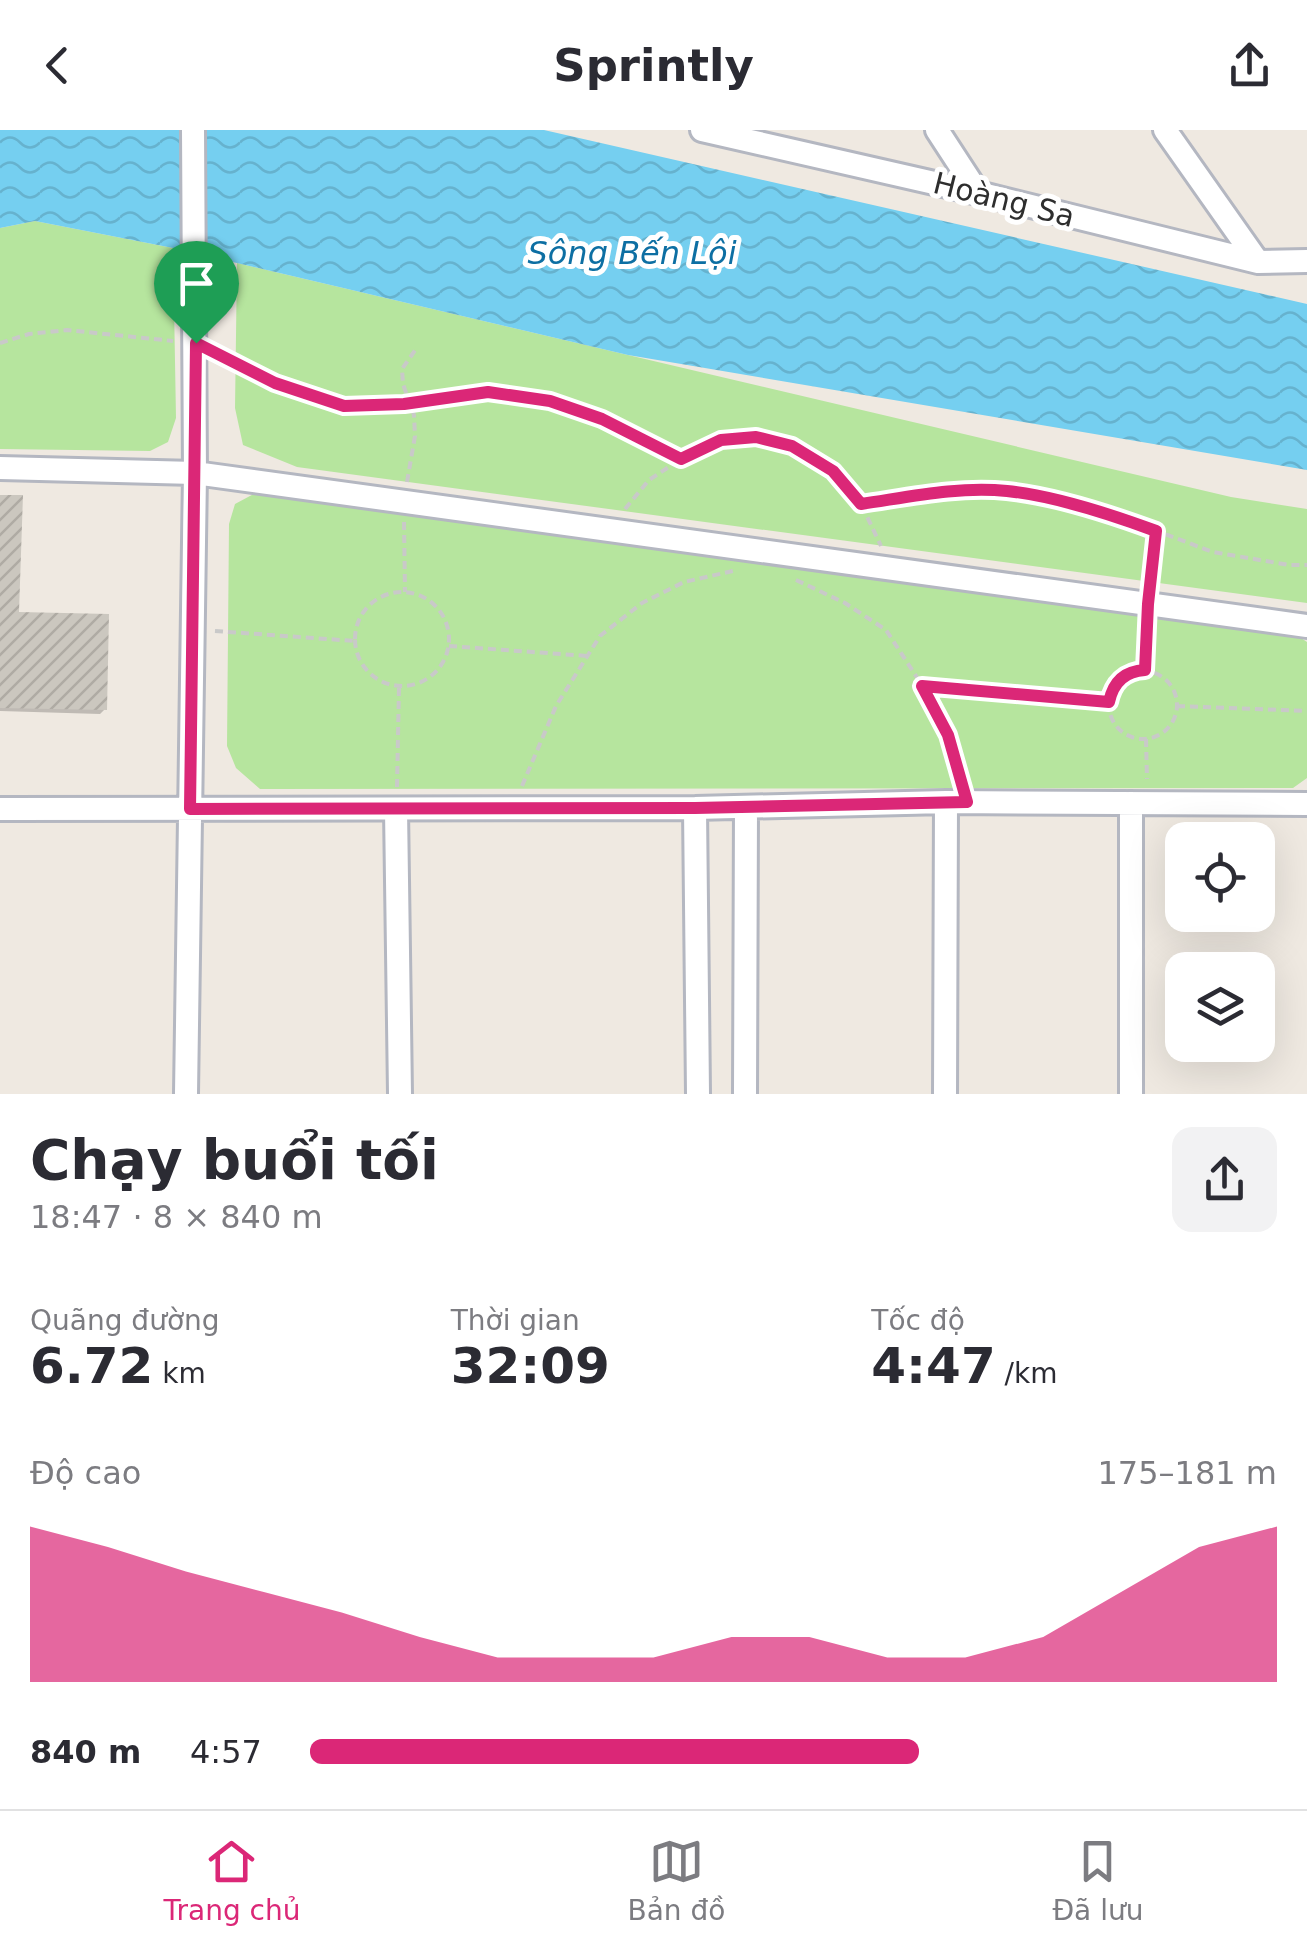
<!DOCTYPE html>
<html lang="vi">
<head>
<meta charset="utf-8">
<style>
  body { margin:0; font-family:"DejaVu Sans",sans-serif; background:#f2f2f3; color:#2b2b33; height:100vh; display:flex; flex-direction:column; font-size:38px; white-space:nowrap }
  * { box-sizing:border-box; margin:0 }
  p { font-size:32px; color:#7c7c81 }
  .icon { flex:none; width:55px; height:55px; fill:none; stroke:currentColor; stroke-width:2; stroke-linecap:round; stroke-linejoin:round }
  .map { position:relative; height:964px; overflow:hidden }
  .panel { display:flex; flex-direction:column; background:#fff; flex:1 }
  .panel>* { flex:none }
  .controls { position:absolute; left:1165px; top:692px; display:grid; gap:20px }
  .controls a { display:grid; place-items:center; width:110px; height:110px; border-radius:20px; background:#fff; box-shadow:0 10px 40px #0002; font-size:50px }
  .pin { position:absolute; display:grid; place-items:center; width:85px; height:85px; color:#fff; margin:-102px -42px; border-radius:50% 50% 50% 0; rotate:-45deg; box-shadow:0 0 10px #0007 }
  .pin .icon { rotate:45deg }
  .round { display:grid; place-items:center; flex:none; width:105px; height:105px; border-radius:20px; background:#f2f2f3 }
  .overview { display:flex; align-items:center; justify-content:space-between; height:170px; padding:0 30px }
  h1 { font-size:55px; font-weight:700; line-height:75px }
  .metrics { display:grid; grid-template-columns:repeat(3,1fr); gap:15px; height:170px; padding:10px 30px }
  .metrics div { display:grid; align-content:center }
  .metrics b { font-size:50px; font-weight:700 }
  .metrics small { font-size:28px; font-weight:400 }
  .metrics p { font-size:28px }
  .chart { height:280px; padding:20px 30px }
  .chart p { display:flex; justify-content:space-between }
  .chart svg { width:100%; height:180px; margin-top:10px; fill:#db2777; opacity:.7 }
  ul { padding:0 30px; list-style:none; font-size:32px }
  li { display:grid; grid-template-columns:160px 120px 1fr; align-items:center; height:75px }
  li i { height:25px; border-radius:12px; background:#db2777 }
  header { display:flex; justify-content:space-between; align-items:center; height:130px; padding:0 30px; background:#fff; font-size:45px; font-weight:700 }
  .tabs { display:flex; justify-content:space-around; align-items:center; height:140px; border-top:2px solid #e1e1e2; background:#fff; font-size:28px; color:#7c7c81 }
  .tabs a { display:grid; justify-items:center; gap:5px }
  .tabs .selected { color:#db2777 }
  .map>svg:first-child { display:block }
  .park { fill:#b6e59e }
  .water { fill:url(#water-waves) }
  .shadow { fill:#0003 }
  .building { fill:url(#building-hatch) }
  .lines { fill:none; stroke-linecap:round; stroke-linejoin:round }
  .street-casing { stroke:#b4b7c1; stroke-width:28 }
  .path { stroke:#c9c9c9; stroke-width:4; stroke-dasharray:8 5; stroke-linecap:butt }
  .street { stroke:#fff; stroke-width:22 }
  .route-casing { stroke:#fff; stroke-width:20 }
  .route { stroke:#db2777; stroke-width:12 }
  .labels { text-anchor:middle; stroke-width:10; stroke-linejoin:round; paint-order:stroke }
  .street-label { font-size:30px; fill:#2e2e2e; stroke:#fff }
  .water-label { font-size:32px; font-style:italic; fill:#0d6fa3; stroke:#fff }
</style>
</head>
<body>
<header><svg class="icon" aria-label="back" viewBox="0 0 24 24"><path d="M15 5l-7 7 7 7"/></svg>Sprintly<svg class="icon" aria-label="share" viewBox="0 0 24 24"><path d="M12 15V3M7 8l5-5 5 5M5 13v7h14v-7"/></svg></header>
<div class="map">
<svg width="1307" height="964" viewBox="0 0 1307 964">
  <defs>
    <pattern id="water-waves" width="16" height="10" patternUnits="userSpaceOnUse" patternTransform="scale(2.5)"><rect width="16" height="10" fill="#75cff0"/><path d="M0 5q4-4 8 0t8 0" fill="none" stroke="#66b2ce"/></pattern>
    <pattern id="building-hatch" width="6" height="6" patternUnits="userSpaceOnUse" patternTransform="scale(2.5)"><rect width="6" height="6" fill="#cbc7bf"/><path d="M-1 1l2-2M0 6l6-6M5 7l2-2" fill="none" stroke="#afaba4"/></pattern>
  </defs>
  <rect width="100%" height="100%" fill="#efe9e1"/>
  <path class="park" d="M35 91 173 118 176 288 168 312 150 321 0 319V98Z
    M237 133 1231 367 1307 379V473L297 337 243 315 235 278Z
    M261 360 1298 506 1307 512V648L1293 658 260 659 236 638 227 616 229 394 235 374Z"/>
  <path class="water" d="M0 0H544L1307 174V340L628 225 173 118 35 91 0 98Z"/>
  <path class="shadow" d="M0 367 17 485 105 579 100 584 0 581Z"/>
  <path class="building" d="M0 365H23L19 482 109 484 107 580 0 578Z"/>
  <g class="lines">
    <g class="street-casing">
      <path id="street" d="M702 0 978 63 1258 132 1307 131
        M937 0 978 63
        M1165 0 1258 132
        M0 338 195 343 1307 496
        M1131 673V964
        M695 678 698 964
        M0 679 695 678 946 672 1307 674
        M396 679 400 964
        M186 964 195 343 193 0
        M745 964 746 677
        M945 964 946 672"/>
    </g>
    <path class="path" d="M0 213 29 204 67 200 173 211
      M215 223 275 253 344 276 404 274 488 262 550 271 602 289 681 329
      M407 352 415 306 414 285 403 254 402 239 416 219
      M861 374 946 361H1007L1100 380 1213 422 1289 435H1307
      M625 379 649 350 681 329 721 309 756 307 792 316 833 341 861 374 881 416
      M404 392 405 462
      M796 450 845 473 886 500 918 549 948 605 960 649
      M1150 451 1156 401
      M355 509a47 47 0 1 1 94 0a47 47 0 1 1-94 0Z
      M215 501 355 511
      M449 516 588 526
      M1109 575a34 34 0 1 1 68 0a34 34 0 1 1-68 0Z
      M1145 541 1147 495
      M924 556 1109 572
      M1177 576 1307 581
      M1146 609 1147 649
      M522 656 556 576 600 506 642 473 684 452 733 441
      M397 657 399 557"/>
    <use href="#street" class="street"/>
  </g>
  <g class="lines">
    <g class="route-casing">
      <path id="route" d="M196 213 275 253 344 276 404 274 488 262 550 271 602 289 681 329 721 310 756 307 792 316 833 341 861 374C909 367 958 356 1007 361 1056 366 1110 384 1156 401L1148 474 1145 540C1124 541 1113 553 1109 572L922 556 948 605 967 672 695 678 190 679Z"/>
    </g>
    <use href="#route" class="route"/>
  </g>
  <g class="labels">
    <g class="street-label">
      <text transform="translate(1004 70) rotate(14)" y="10">Hoàng Sa</text>
    </g>
    <g class="water-label">
      <text x="632" y="134">Sông Bến Lội</text>
    </g>
  </g>
</svg>
<div class="controls">
<a><svg class="icon" aria-label="locate" viewBox="0 0 24 24"><circle cx="12" cy="12" r="6"/><path d="M12 2v4M12 18v4M2 12h4M18 12h4"/></svg></a>
<a><svg class="icon" aria-label="layers" viewBox="0 0 24 24"><path d="M12 4l9 5-9 5-9-5zM3 14l9 5 9-5"/></svg></a>
</div>
<div class="pin" style="left:196px;top:213px;background:#1e9e55"><svg class="icon" aria-label="arrive" viewBox="0 0 24 24"><path d="M6 21V4h12l-3 4 3 4H6"/></svg></div>
</div>
<section class="panel">
<div class="overview"><div><h1>Chạy buổi tối</h1><p>18:47 · 8 × 840 m</p></div><a class="round"><svg class="icon" aria-label="share" viewBox="0 0 24 24"><path d="M12 15V3M7 8l5-5 5 5M5 13v7h14v-7"/></svg></a></div>
<div class="metrics">
<div><p>Quãng đường</p><b>6.72<small> km</small></b></div>
<div><p>Thời gian</p><b>32:09</b></div>
<div><p>Tốc độ</p><b>4:47<small> /km</small></b></div>
</div>
<div class="chart"><p><span>Độ cao</span>175–181 m</p>
<svg viewBox="0 0 160 44" preserveAspectRatio="none"><path d="M0 44V6L10 11L20 17L30 22L40 27L50 33L60 38L70 38L80 38L90 33L100 33L110 38L120 38L130 33L140 22L150 11L160 6V44z"/></svg>
</div>
<ul>
<li><b>840 m</b>4:57<i style="width:63%"></i></li>
</ul>
</section>
<nav class="tabs">
<a class="selected"><svg class="icon" aria-label="home" viewBox="0 0 24 24"><path d="M3 11l9-7 9 7M6 9v11h12V9"/></svg>Trang chủ</a>
<a><svg class="icon" aria-label="map" viewBox="0 0 24 24"><path d="M3 6l6-2 6 2 6-2v14l-6 2-6-2-6 2zM9 4v14M15 6v14"/></svg>Bản đồ</a>
<a><svg class="icon" aria-label="saved" viewBox="0 0 24 24"><path d="M7 4h10v16l-5-4-5 4z"/></svg>Đã lưu</a>
</nav>
</body>
</html>
